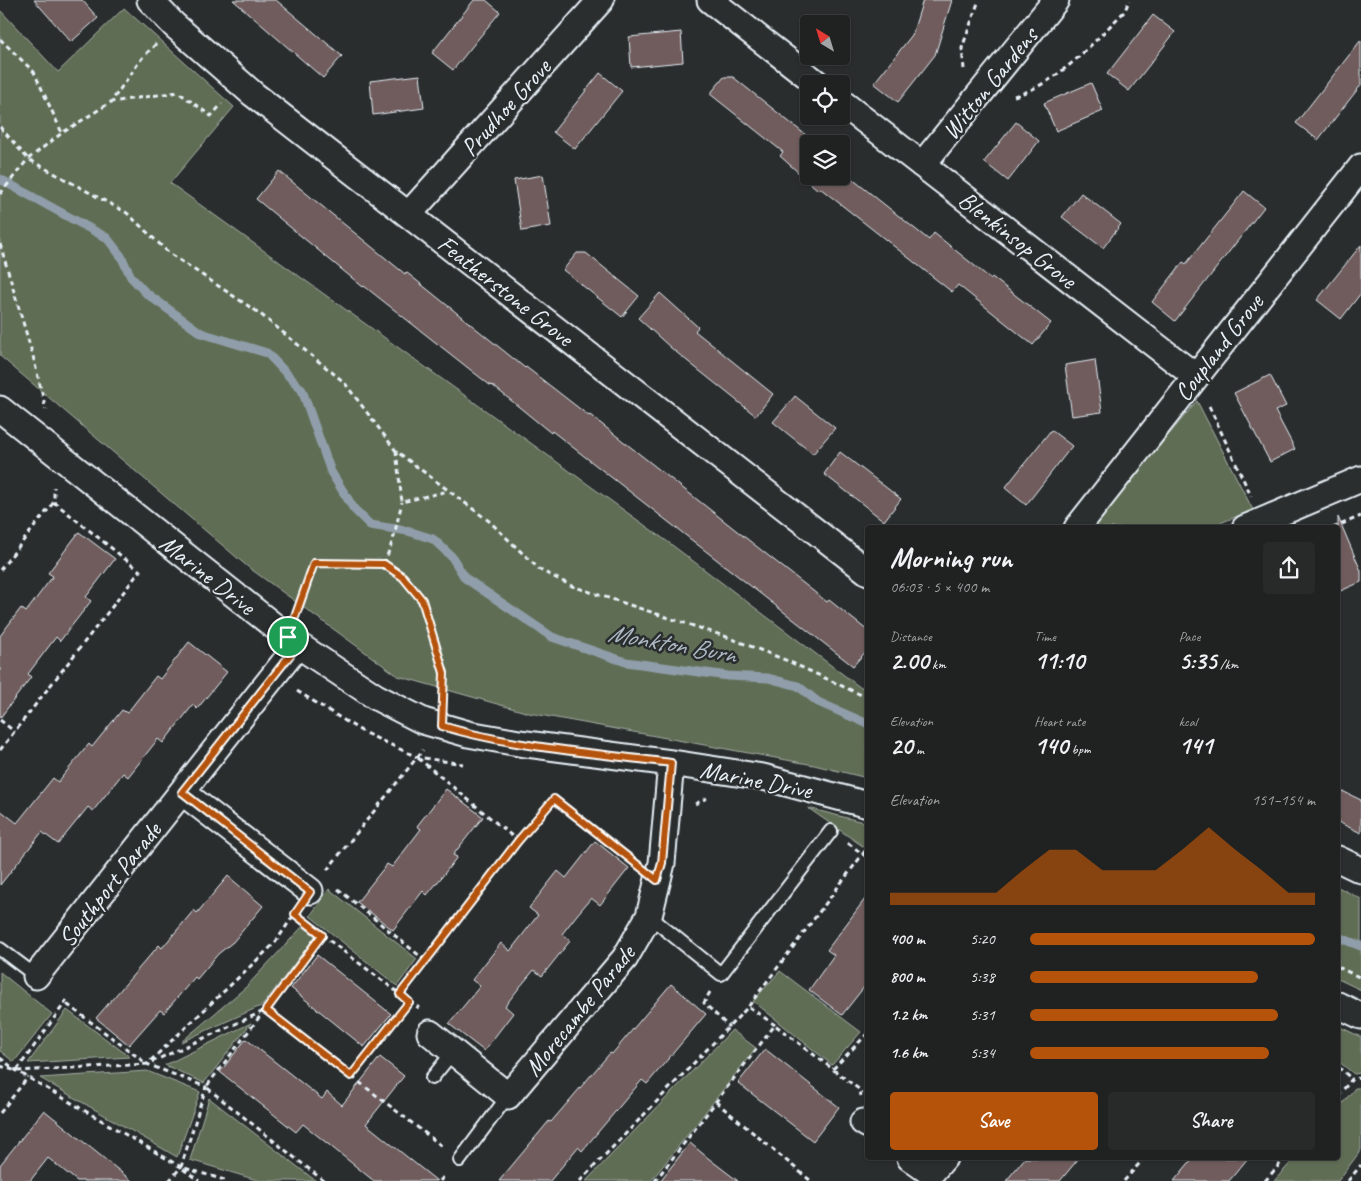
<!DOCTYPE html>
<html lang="en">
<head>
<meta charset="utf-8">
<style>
  body { margin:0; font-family:Caveat,sans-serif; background:#282a2a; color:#f1f3f6; height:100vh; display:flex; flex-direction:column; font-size:19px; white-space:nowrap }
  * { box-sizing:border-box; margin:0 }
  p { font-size:16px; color:#a2a4a5 }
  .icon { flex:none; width:28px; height:28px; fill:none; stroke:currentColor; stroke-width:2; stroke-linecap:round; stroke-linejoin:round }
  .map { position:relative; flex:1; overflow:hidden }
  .drawer { position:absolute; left:865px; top:525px; width:475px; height:635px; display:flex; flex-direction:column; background:#202222; border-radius:5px; box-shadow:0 1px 4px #0004,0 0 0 1px #3d3f40 }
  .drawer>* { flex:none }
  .needle { width:32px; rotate:322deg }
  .buttons { position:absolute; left:800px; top:15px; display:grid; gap:10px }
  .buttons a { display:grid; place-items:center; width:50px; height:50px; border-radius:5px; background:#202222; box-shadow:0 1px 4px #0004,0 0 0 1px #3d3f40; font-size:25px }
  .pin { position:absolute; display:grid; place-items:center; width:42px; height:42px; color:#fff; margin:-21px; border:2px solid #fff; border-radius:50%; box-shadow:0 1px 5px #0007 }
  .round { display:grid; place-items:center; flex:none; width:52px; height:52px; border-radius:5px; background:#282a2a }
  .summary { display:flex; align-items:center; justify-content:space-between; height:85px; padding:0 25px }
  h1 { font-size:28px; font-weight:800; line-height:38px }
  .stats { display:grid; grid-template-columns:repeat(3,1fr); gap:8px; height:85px; padding:5px 25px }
  .stats div { display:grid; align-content:center }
  .stats b { font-size:25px; font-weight:800 }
  .stats small { font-size:14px; font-weight:400 }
  .stats p { font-size:14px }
  .chart { height:140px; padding:10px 25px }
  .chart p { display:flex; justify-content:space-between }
  .chart svg { width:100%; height:90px; margin-top:5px; fill:#b45309; opacity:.7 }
  .action { display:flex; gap:10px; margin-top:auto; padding:10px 25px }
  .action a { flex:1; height:58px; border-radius:5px; background:#b45309; color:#fff; font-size:20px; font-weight:800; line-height:58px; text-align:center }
  .action a+a { background:#282a2a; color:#f1f3f6 }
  ul { padding:0 25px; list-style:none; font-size:16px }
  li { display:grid; grid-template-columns:80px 60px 1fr; align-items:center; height:38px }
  li i { height:12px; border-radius:6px; background:#b45309 }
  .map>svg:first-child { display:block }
  .green { fill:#606d54; stroke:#a4afa6 }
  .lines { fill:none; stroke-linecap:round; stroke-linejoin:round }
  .stream { stroke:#8f9eaa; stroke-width:9 }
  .building { fill:#6f5c5c; stroke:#e8f1f8 }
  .lane-casing { stroke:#e8f1f8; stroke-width:16 }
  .street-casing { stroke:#e8f1f8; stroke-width:29 }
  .path { stroke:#e8f1f8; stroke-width:3; stroke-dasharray:5 4; stroke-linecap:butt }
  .lane { stroke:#2a2d2e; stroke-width:12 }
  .street { stroke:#2a2d2e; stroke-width:25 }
  .route-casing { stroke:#fff; stroke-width:10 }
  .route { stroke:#b45309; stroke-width:6 }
  .labels { text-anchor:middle; stroke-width:5; stroke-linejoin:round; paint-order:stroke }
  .street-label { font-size:25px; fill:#e8f1f8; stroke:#2a2d2e }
  .water-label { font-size:26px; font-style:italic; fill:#adb9c4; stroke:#2a2d2e }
</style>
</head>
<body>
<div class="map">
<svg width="1361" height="1181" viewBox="0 0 1361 1181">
  <rect width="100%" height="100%" fill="#2a2d2e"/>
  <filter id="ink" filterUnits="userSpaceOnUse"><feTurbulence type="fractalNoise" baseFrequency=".02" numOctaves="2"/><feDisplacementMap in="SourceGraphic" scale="10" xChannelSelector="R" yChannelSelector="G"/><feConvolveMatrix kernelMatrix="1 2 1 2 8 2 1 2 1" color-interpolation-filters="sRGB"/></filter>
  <g filter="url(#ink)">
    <path class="green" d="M124 8 234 107 170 183 668 542 861 688 867 681V778L814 765 529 713 398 676 248 567 0 356V10L58 72Z
      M1197 401 1253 510 1210 527 1091 528Z
      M808 808 867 823V841L864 847Z
      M1338 887 1361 899V990L1338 979Z
      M329 889 417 959 397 986 310 916Z
      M303 926 316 936 263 1005 181 1042 246 987Z
      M780 971 861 1032 832 1065 753 1001Z
      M0 972 52 1014 14 1062 0 1051Z
      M67 1010 130 1057 28 1063Z
      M251 1023 204 1083 165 1065Z
      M1338 1026 1361 1037V1073L1354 1074 1338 1061Z
      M732 1030 756 1048 651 1181H586Z
      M147 1071 200 1092 177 1157 40 1078Z
      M1355 1088H1361V1150L1338 1181H1274L1295 1158H1338V1109Z
      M209 1098 316 1181H260L190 1160Z"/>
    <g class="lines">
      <path class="stream" d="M0 179 107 238 121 256 131 277 146 293 201 333 267 353 302 390 331 472 354 509 370 525 408 531 433 539 452 557 465 578 552 637 626 662 728 676 768 678 798 686 818 702 868 724
        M1338 937 1361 946"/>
    </g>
    <path class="building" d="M34 0H82L98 18 71 42Z
      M233 0H276L342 56 323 78Z
      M474 0H486L500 12 453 70 432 53Z
      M923 0H952L935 55 898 102 874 83 912 35Z
      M1153 15 1175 32 1129 91 1107 74Z
      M681 32 683 62 631 67 629 37Z
      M1361 40V85L1318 140 1296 123Z
      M600 73 622 91 575 149 553 132Z
      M420 75 424 108 373 115 370 81Z
      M724 77H733L817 144H809V176H841V170L929 240 934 233 991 279 992 277 1051 323 1033 345 958 285 952 292 820 188 818 190 780 156 783 152 710 94Z
      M1091 83 1103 111 1056 131 1044 103Z
      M1016 122 1039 141 1008 181 984 162Z
      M279 171 405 274 406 272 525 368 526 367 589 416 590 415 827 602 829 600 868 631V649L853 666 552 431 551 433 492 385 491 386 364 286 363 287 256 199Z
      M543 175 551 226 522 231 514 180Z
      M1244 191 1264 207 1175 321 1152 302 1183 262 1186 264Z
      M1081 193 1121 224 1103 248 1062 217Z
      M1361 245V293L1341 319 1317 300Z
      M577 253H586L639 296 622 317 563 270Z
      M660 293 698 327 695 331 773 394 756 416 671 348 638 318Z
      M1095 360 1102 412 1072 416 1065 365Z
      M1270 375 1286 406 1275 411 1295 449 1270 462 1234 393Z
      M795 396 835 428 813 454 773 422Z
      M1051 430 1072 446 1026 505 1005 488Z
      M840 452 901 499 884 521 824 474Z
      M1338 517 1361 571V582L1338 592Z
      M79 532 115 559 86 597 91 601 60 641 56 637 28 674 31 677 0 718V636L21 608 26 612 53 576 48 573Z
      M189 642 227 672 197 709 193 705 163 743 158 739 128 777 123 773 93 811 88 807 58 844 42 832 0 885V810L17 823 53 778 58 782 89 744 92 747 122 710 127 713 156 676 160 679Z
      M446 789 483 817 453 855 457 857 441 878 427 895 423 891 393 930 357 902 387 864 392 867 421 829 417 826Z
      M1338 789 1361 800V833L1338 822Z
      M595 841 629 868 600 905 591 898 576 916 562 934 570 941 542 976 534 970 519 988 505 1006 513 1013 484 1051 449 1024 480 986 472 980 501 943 510 951 538 915 529 908 558 871 566 878Z
      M228 876 263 906 233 942 218 954 197 979 195 977 164 1013 160 1010 129 1045 96 1018 159 945 162 948 194 910 197 913Z
      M868 895V982L842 1015 809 990 834 955 827 950Z
      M317 955 391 1014 364 1047 291 988Z
      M671 984 706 1014 647 1084 642 1080 582 1151 578 1147 550 1181H499L549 1121 551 1122 610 1053 612 1054Z
      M246 1039 322 1099 327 1092 342 1105 380 1057 404 1076 366 1124 437 1181H374L303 1124 296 1132 220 1072Z
      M765 1049 839 1107 813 1141 738 1083Z
      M44 1110 132 1181H77L48 1158 30 1181H0V1165Z
      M690 1143 708 1158 738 1181H660Z
      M1025 1158H1079L1060 1181H1006Z
      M1193 1158H1248L1229 1181H1174Z"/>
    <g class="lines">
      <g class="lane-casing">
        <path id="lane" d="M649 916 721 974 831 831
          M0 949 36 976
          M432 1078 453 1052
          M460 1160 508 1096"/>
      </g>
      <g class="street-casing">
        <path id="street" d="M150 0 174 25 253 94 868 572
          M710 0 818 84
          M841 102 1195 376
          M922 165 1056 0
          M409 214 601 0
          M0 409 298 645 376 697 423 721 468 734 519 743 671 763 763 777 868 805
          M1077 528 1361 167
          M1245 528 1361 479
          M182 792 310 891
          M1338 859 1361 870
          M36 976 298 645
          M1338 1005 1361 1016
          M430 1033 508 1096 625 958 649 916 662 863 671 763
          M863 1122 868 1125
          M910 1158 931 1173 944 1158"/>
      </g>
      <path class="path" d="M0 39 34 72 62 133
        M156 44 142 58 111 102 178 92 211 116 222 104
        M964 69 962 48 979 0
        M1014 96C1060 83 1092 43 1125 11L1129 0
        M0 127 28 159 127 213 169 253 259 313 344 382 396 451 489 521 540 570 572 586 727 637 788 661 868 698
        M0 194 28 159 62 133 111 102
        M0 244 33 356 46 410
        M1209 406 1251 496
        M396 451 402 502 448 491
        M1333 528 1361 516
        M384 564 393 540 402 502
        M0 570 54 502
        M297 610 314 563 384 564 403 577 423 600 444 673 443 698
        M297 691 363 732 417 757 463 764
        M0 720 15 732
        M0 750 140 571 54 502V487
        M418 758 518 841 553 799 633 861
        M695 804 707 798
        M848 843 868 858
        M327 870 423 750
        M338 889 426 961
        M299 917 322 935
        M1338 967 1361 978
        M710 992 704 1003 729 1027
        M409 1001 419 1008
        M749 1007 775 1025
        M0 1058 17 1071 181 1167 228 1181
        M0 1066 17 1071 147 1064 275 943 295 913
        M1338 1067 1352 1079
        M833 1069 868 1033
        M17 1070 67 1000 68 1005 147 1064
        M351 1075 409 1001 400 994
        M1338 1096 1352 1079 1361 1078
        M716 1102 811 1181
        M0 1113 28 1077
        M183 1169 199 1181
        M169 1181 181 1167 206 1087 147 1064 266 1010 443 1147
        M324 1181 206 1087 322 935 400 994 518 841
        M440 1181 445 1175
        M580 1181 748 1007 868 847
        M655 1181 775 1025 860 1090 861 1096
        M1124 1181 1144 1158
        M1265 1181 1285 1158
        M1348 1181 1361 1165"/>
      <use href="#lane" class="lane"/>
      <use href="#street" class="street"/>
    </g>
  </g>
  <g class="lines" filter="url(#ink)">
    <g class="route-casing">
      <path id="route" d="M314 563 384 564 403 577 422 600 444 673 442 726C516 748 595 753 671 763L662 863 657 880 554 799 518 841 400 994 409 1002 351 1076 266 1010 322 935 295 914 310 892 182 792 298 645 288 637Z"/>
    </g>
    <use href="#route" class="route"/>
  </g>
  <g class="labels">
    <g class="street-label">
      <text transform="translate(989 83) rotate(-51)" y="9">Witton Gardens</text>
      <text transform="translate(505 107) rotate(-48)" y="9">Prudhoe Grove</text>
      <text transform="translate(1018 239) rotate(38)" y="9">Blenkinsop Grove</text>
      <text transform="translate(506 290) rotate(38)" y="9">Featherstone Grove</text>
      <text transform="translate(1218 347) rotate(-52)" y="9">Coupland Grove</text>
      <text transform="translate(208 574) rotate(38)" y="9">Marine Drive</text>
      <text transform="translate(756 779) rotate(11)" y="9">Marine Drive</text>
      <text transform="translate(109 884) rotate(-52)" y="9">Southport Parade</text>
      <text transform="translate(579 1010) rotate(-51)" y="9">Morecambe Parade</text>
    </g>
    <g class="water-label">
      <text transform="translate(672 643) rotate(10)" y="9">Monkton Burn</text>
    </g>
  </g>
</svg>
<div class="buttons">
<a><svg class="needle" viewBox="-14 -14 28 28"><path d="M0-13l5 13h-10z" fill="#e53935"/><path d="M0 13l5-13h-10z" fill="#a2a4a5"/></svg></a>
<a><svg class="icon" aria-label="locate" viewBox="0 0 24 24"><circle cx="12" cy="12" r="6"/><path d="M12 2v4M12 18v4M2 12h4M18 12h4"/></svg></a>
<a><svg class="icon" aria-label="layers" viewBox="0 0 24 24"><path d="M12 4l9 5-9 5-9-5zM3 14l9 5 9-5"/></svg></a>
</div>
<div class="pin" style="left:288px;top:637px;background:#1e9e55"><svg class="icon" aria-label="arrive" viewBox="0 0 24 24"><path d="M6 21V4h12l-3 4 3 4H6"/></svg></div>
<section class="drawer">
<div class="summary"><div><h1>Morning run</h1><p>06:03 · 5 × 400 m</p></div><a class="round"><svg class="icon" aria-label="share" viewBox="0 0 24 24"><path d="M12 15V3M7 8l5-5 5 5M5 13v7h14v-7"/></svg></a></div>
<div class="stats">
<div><p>Distance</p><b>2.00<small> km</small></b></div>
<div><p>Time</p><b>11:10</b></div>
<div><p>Pace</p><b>5:35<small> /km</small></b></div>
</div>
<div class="stats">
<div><p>Elevation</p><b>20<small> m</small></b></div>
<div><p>Heart rate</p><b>140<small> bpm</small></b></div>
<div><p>kcal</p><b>141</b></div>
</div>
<div class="chart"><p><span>Elevation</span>151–154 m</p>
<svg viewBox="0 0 160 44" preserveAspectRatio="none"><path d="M0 44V38L10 38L20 38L30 38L40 38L50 27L60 17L70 17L80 27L90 27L100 27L110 17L120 6L130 17L140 27L150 38L160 38V44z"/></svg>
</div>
<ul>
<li><b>400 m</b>5:20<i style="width:100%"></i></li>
<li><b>800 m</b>5:38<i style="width:80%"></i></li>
<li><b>1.2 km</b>5:31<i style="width:87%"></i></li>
<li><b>1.6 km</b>5:34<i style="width:84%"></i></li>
</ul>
<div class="action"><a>Save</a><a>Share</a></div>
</section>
</div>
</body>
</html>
